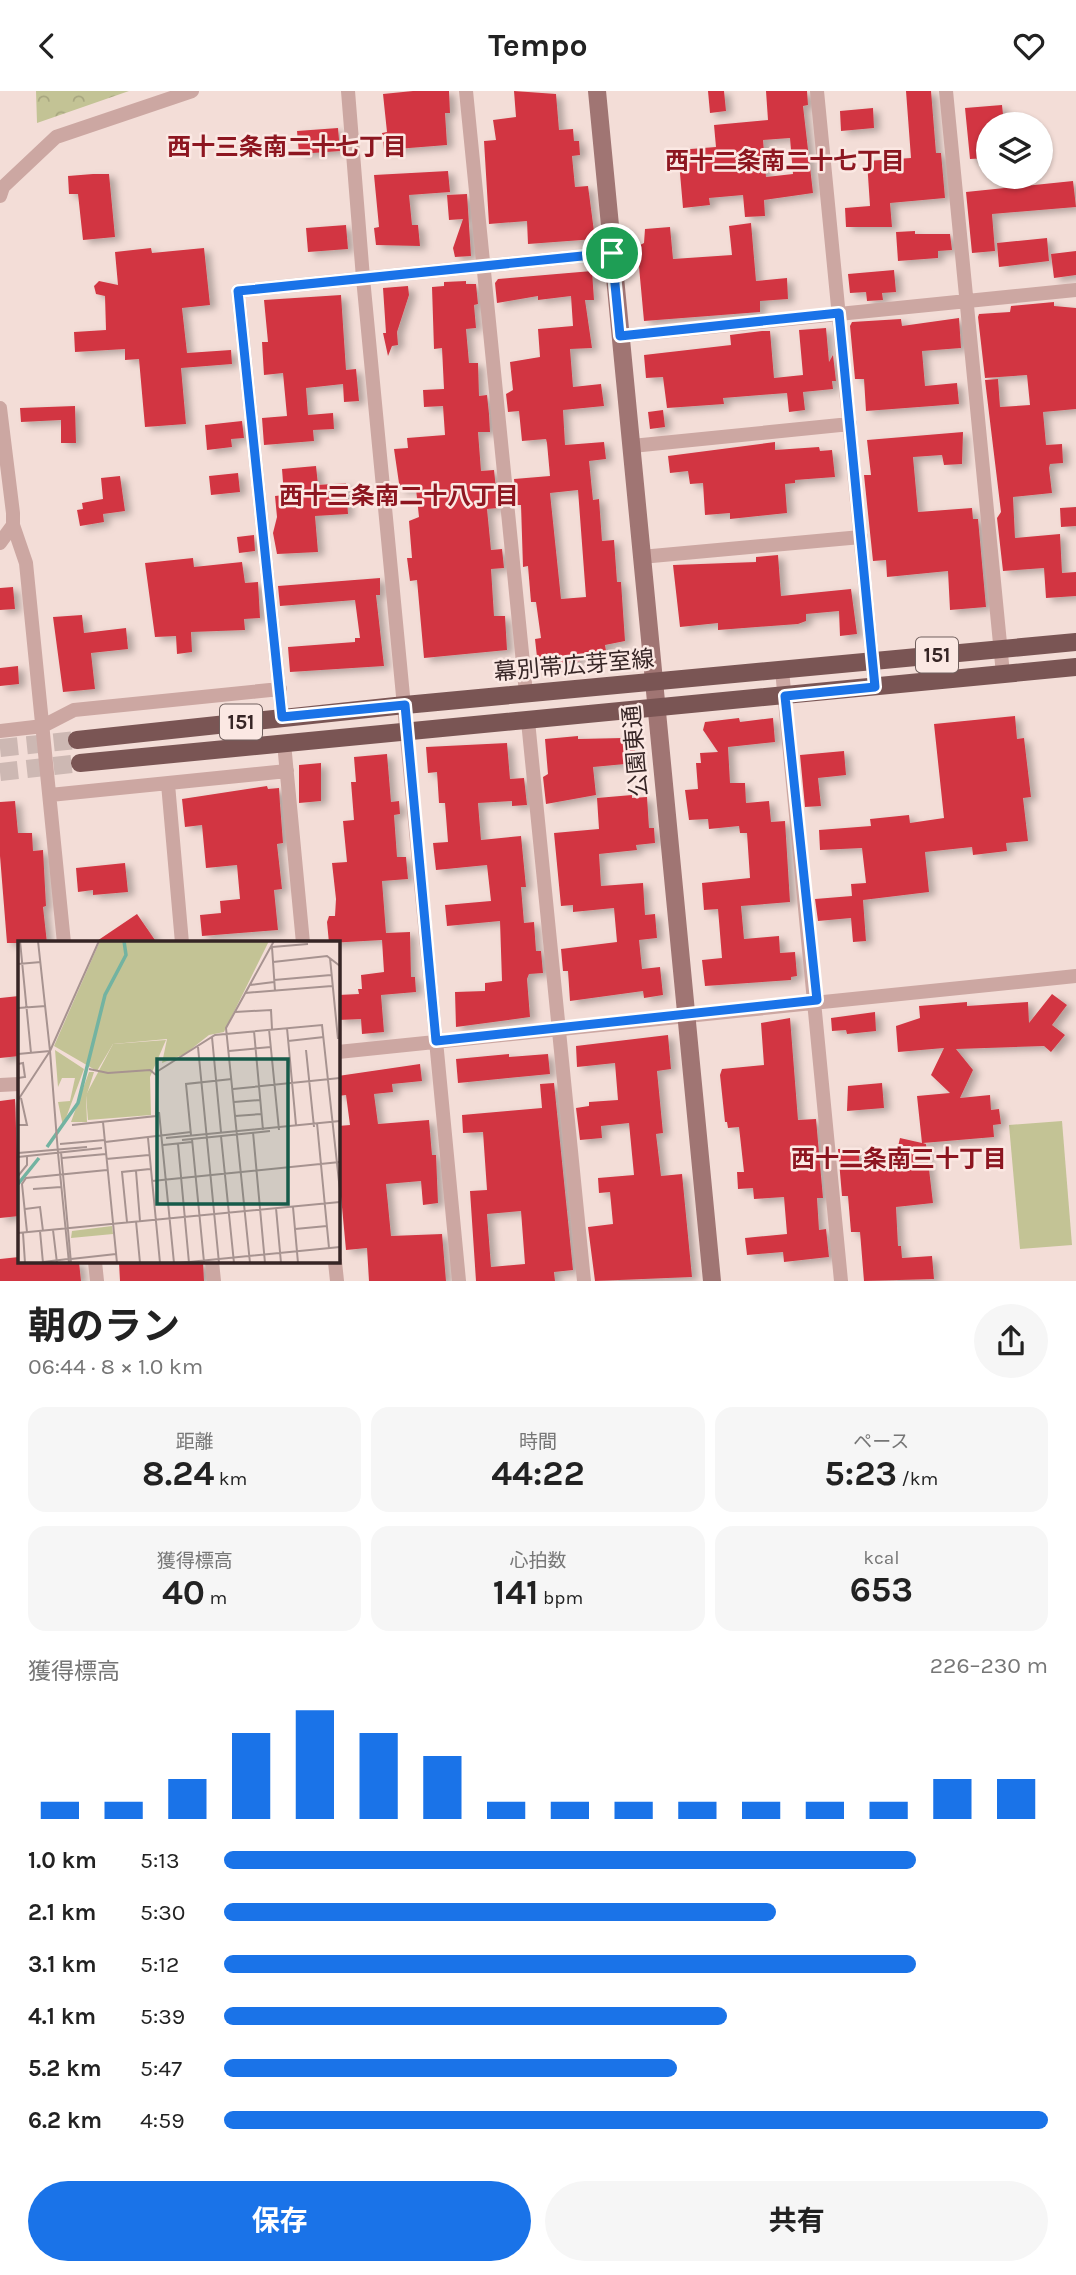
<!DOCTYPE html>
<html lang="ja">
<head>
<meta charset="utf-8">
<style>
  body { margin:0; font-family:Karla,"Noto Sans JP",sans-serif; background:#f6f6f6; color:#222; height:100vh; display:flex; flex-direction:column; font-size:26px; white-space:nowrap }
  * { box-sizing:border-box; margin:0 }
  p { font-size:23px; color:#767676 }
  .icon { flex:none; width:38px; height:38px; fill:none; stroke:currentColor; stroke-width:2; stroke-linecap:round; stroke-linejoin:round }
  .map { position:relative; height:1190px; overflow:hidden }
  .sheet { display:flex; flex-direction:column; background:#fff; flex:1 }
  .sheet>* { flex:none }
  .buttons { position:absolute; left:976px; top:21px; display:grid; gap:14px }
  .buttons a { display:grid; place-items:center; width:77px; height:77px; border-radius:50%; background:#fff; box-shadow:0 2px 5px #0004; font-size:35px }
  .pin { position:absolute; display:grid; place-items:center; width:60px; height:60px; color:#fff; margin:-30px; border:4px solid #fff; border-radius:50%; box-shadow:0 2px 7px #0007 }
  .round { display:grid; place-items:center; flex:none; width:74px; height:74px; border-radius:37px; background:#f6f6f6 }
  .head { display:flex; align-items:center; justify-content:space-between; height:119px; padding:0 28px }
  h1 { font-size:38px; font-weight:700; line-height:52px }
  .figures { display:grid; grid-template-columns:repeat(3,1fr); gap:10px; height:119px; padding:7px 28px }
  .figures div { display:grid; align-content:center; border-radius:18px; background:#f6f6f6; text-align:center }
  .figures b { font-size:35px; font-weight:700 }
  .figures small { font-size:19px; font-weight:400 }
  .figures p { font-size:19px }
  .chart { height:196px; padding:14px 28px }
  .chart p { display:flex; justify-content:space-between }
  .chart svg { width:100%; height:126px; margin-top:7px; stroke:#1a73e8; stroke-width:6 }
  .button { display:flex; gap:14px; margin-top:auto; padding:14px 28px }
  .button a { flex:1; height:80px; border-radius:42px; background:#1a73e8; color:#fff; font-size:28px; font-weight:700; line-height:80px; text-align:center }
  .button a+a { background:#f6f6f6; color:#222 }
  ul { padding:0 28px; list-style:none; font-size:23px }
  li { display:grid; grid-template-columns:112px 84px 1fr; align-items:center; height:52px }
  li i { height:18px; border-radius:9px; background:#1a73e8 }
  header { display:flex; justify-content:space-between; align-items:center; height:91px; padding:0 28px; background:#fff; font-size:32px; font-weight:700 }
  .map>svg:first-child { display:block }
  .grass { fill:#c3c395 }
  .park { fill:url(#park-crowns) }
  .building { fill:#d23642; fill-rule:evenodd; filter:url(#shadow) }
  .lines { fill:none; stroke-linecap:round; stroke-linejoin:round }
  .primary-tunnel { stroke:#cdb8b3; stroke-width:18; stroke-dasharray:18 9; stroke-linecap:butt }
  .street { stroke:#cca7a2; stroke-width:14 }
  .secondary { stroke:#a07573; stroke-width:18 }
  .primary { stroke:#7a5554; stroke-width:18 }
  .route-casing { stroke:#fff; stroke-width:14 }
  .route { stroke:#1a73e8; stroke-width:9 }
  .labels { text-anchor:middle; stroke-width:5; stroke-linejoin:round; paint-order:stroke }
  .shield { fill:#fbe8e3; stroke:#71605e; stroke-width:2 }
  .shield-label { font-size:21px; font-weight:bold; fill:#362525 }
  .street-label { font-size:23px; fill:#362525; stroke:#fbe8e3 }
  .neighbourhood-label { font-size:24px; font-weight:bold; fill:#8d1620; stroke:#fbe8e3 }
  .inset-river { fill:none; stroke:#73b3a1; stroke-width:3.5 }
  .inset-road { fill:none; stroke:#a79390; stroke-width:2 }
  .view { fill:#175b4a; fill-opacity:0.15; stroke:#175b4a; stroke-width:3.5 }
  .inset-edge { fill:none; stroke:#362525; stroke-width:3.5 }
</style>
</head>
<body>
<header><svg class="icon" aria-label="back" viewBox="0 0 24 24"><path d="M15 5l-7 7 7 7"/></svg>Tempo<svg class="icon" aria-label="heart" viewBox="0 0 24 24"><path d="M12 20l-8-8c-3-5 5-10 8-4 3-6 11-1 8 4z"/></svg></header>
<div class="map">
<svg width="1076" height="1190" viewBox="0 0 1076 1190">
  <defs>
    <pattern id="park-crowns" width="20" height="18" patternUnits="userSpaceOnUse" patternTransform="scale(1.75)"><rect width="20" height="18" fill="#c3c395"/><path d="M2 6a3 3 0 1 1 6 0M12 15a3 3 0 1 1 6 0" fill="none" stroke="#a8a780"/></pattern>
    <filter id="shadow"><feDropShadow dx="6" dy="3.5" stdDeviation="3.5" flood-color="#0004"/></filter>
  </defs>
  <rect width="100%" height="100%" fill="#f3ddd7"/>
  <path class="grass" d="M1062 1030 1072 1154 1020 1158 1009 1034Z"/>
  <path class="park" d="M36 0H129L37 32Z"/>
  <path class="building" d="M413 0H449L450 22H445L447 54 384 59 382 42 387 41 383 3Z
    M514 0 556 3 559 39 573 38 574 50H579L580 64 572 65 575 96 588 95 595 148 528 153 527 130 489 133 484 50 496 49 493 29 516 26Z
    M708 0H724L726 20 710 22Z
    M766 0H807L808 14 803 15 813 102 764 109 765 125 745 126 743 104 709 107 710 114 683 117 678 59 716 56 714 34 768 29ZM790 47 793 83 766 86 763 49Z
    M906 0H931L936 62H941L945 107 890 112 892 136H846L845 117 870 115 867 70 911 67Z
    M1002 14 1004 33H989V67L970 68 965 17Z
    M873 17 874 37 841 40 840 20Z
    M338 37 340 60 299 63 297 40Z
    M448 80 450 101 409 104 412 134H418L420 155 376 154 374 137 379 136 374 84Z
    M93 83H109L115 146 83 149 78 103H69L68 85Z
    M1073 90 1076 116 992 123 995 160 972 162 966 101Z
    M467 103 471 165 455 166 453 157 463 128 449 129 447 104Z
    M751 132 756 190 787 187 788 208 760 210V221L644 230 638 165 634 157 644 152 645 138 670 136 673 168 732 164 729 135Z
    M346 134 348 158 308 161 306 137Z
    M915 140V143H950L952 159 938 160V167L898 170 896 141Z
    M1047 147 1049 170 999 176 997 152Z
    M151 157 152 162 204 157 210 214 182 217 187 262 231 259 232 273 181 277 186 333 145 336 139 268 125 269V258L75 261 74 241 106 239 105 205 96 203 94 195 99 190 118 194 115 161Z
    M1076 160V184L1054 187 1051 163Z
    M894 179 896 201 882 202 883 209 867 210 866 201 850 202 848 183Z
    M592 180 594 209H585L592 257 570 258 573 296 601 293 604 315 563 319 565 354 604 351 606 368 589 370 593 409 599 408 602 450 614 449 617 491H621L625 550 605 554 606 560 579 563 580 570 538 575 535 548 541 547 536 511H531L528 475 523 476 521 414H517L514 388 550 385 547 352 546 348 522 350 519 320 508 321 506 303 513 299 510 271 540 266 538 238 573 235 571 205 538 209V205L497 212 495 192 498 188ZM578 399 586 506 561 508 550 402Z
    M466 190V193H476L478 213 474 214 476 237 466 238 469 272H478L479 305 487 304 489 323 490 341H478L481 380 494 379 498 417 487 418 491 459 502 458 504 477 491 478 494 525H505L507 559 424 567 417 489 410 490 407 467H412L409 430 419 426 416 398 400 399 394 358 408 357 407 347 445 344 443 315 424 316 423 299 444 298 442 257 434 258 432 196 444 195V191Z
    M408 195 409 204 397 241 398 254 392 255 388 265 383 242H386L383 197Z
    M341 204 346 279 356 278 359 310 344 311 343 293 306 297 308 324 333 322 334 338 313 339 314 350 264 354 262 327 287 325 283 282 264 284 262 251H268L264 209Z
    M1054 211V215L1076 217V318L1043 321 1046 354 1062 353 1063 372 1050 373 1049 377 1052 402 1013 406 1015 447 1060 443 1062 482 1076 481V505L1046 507 1044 477 1003 480 997 427 1001 421 985 289 998 288 1000 316 1030 314 1027 284 985 287 978 226 979 223 1010 221 1011 215Z
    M959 227 961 257 922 260 925 295 957 292 959 313 866 320 864 288H855L850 235 852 231 901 228 902 235Z
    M826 237 829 271 833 264 836 290H832L833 298 803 301 805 319 789 321 787 302 723 307 724 313 667 317 663 286 646 287 644 264 731 254 730 244 762 240H770L774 287 803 284 799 239Z
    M75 315 76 352H61V329L21 331 20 317Z
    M663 319 665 336 650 338 648 321Z
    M242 330 244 347 231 348 232 356 207 359 205 334Z
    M963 341 962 373 944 374 942 364 913 366 918 421 972 417 973 428H978L986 516 950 519 948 480 887 486 886 469 873 470 864 384H871L867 349Z
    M775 351V359L819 356 820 360 832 359 835 386 795 389V392L785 393 787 422 730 428V422L705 424 703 392 690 393 688 380 670 382 668 365Z
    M316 375 318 394 346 392 348 423 315 425 318 461 277 463 273 442 277 426 275 405 284 404 282 378Z
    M238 382 240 401 211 404 209 385Z
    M120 385 125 420 103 423 104 431 80 435 77 419 83 418 82 412 103 408 101 387Z
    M1076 416V435L1061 436 1060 417Z
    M254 444 255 460 239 462 237 446Z
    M778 464 781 505 851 498 857 543 840 545 839 520 806 523V530L798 533 718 539V532L680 536 673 474 756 471V466Z
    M193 467 194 476 242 471 245 492 258 491 260 527 244 528 245 539 191 541 192 561 177 563 176 545 155 546 145 472Z
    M380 487V504H376L384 575 290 581 288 556 355 551V547H360L355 509 280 515 278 495Z
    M13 496 15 518 0 519V497Z
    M82 524 84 542 126 537 128 558 91 562 95 598 63 601 53 526Z
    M18 575 19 593 0 595V577Z
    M1015 625 1017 648 1024 647 1031 706 1023 707 1028 750 1006 752 1007 760 973 764 972 756 925 761 929 801 863 809 866 850 853 851 851 827 818 830 815 808 852 805 851 793 866 792 862 757 820 759 819 739 871 735 870 728 909 724 910 732 944 727 934 633Z
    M739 627 740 631 773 627 775 651 728 656 730 692H745L746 712 769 710 771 731 785 730 790 811 741 815 744 848 779 845 780 862 795 861 797 885 791 886V889L705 895 702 869 722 867 718 818 704 819 702 792 750 787 747 742H740L739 735 709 738 708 728 689 729 685 699 698 698 696 672H701L700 662 718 661 703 639 705 631Z
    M578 645V648L623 647 624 656 635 659 636 672 593 676 596 704 546 713 543 686 548 683 545 648Z
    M507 652 510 688 524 687 527 714 512 715V710L478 712 481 749 521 745 526 796H521L524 832 534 831 536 860H541L543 882 529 883 527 888 530 926 456 936 455 901 485 900V892L502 890 500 830 447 835 445 814 491 810 487 774 436 779 433 752 448 751 445 712H439L437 681 428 682 426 656Z
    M844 660 846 684 818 687 821 715 805 716 800 664Z
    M387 663 391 711 399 710 400 723 394 724 397 766H406L408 788 382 790 386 842 410 841 411 886H415L416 901 381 904 384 941 362 943 361 928 338 929V904L359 903 358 898H362L361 884 384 881 382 849 329 852 327 831 329 825H335L336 808 332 772 347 771 343 730 354 729 351 691H356L354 666Z
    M321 672V710L299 712V674Z
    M267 695 268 698 279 697 280 713 283 752 277 753 282 798 274 799 278 839 202 845 200 824 221 822 220 810 240 808 237 774 206 777 202 734 185 736 182 708Z
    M632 704V707L647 706 649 737H654L655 752 636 754 637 759 599 763 601 795 643 792 645 824 655 823 657 847 639 849 642 878 660 876 663 904 644 907 643 900 570 910 568 880H563L561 858 617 851 614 817 573 821V814L561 815 554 742 599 738 597 707Z
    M15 710 18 742H32L33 760 43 759 46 815 43 816 47 852H7L0 765V711Z
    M125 772 128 801 93 804V799L78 801 76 777Z
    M137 823 157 852H94Z
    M1052 903 1067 914 1052 934 1065 944 1051 961 1044 955 956 958 973 979 960 1007 990 1004 991 1019 999 1018 1001 1033 993 1034 994 1046 923 1052 926 1053 933 1112 896 1116 898 1155H901L902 1167 932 1165 934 1188 864 1190 860 1141H851L848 1105H842L838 1058 859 1057V1071L895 1068 900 1047 922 1052 917 1005 950 1002 931 984 944 957 898 961 896 935 920 927 919 915 967 911V915L1028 911 1029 932Z
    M19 905V965L0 967V907Z
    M875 921 876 940 847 943 846 939 832 940 831 927Z
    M790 927 798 1029 816 1028 823 1107H817L819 1139 826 1138 829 1166 784 1171 783 1161 747 1164 745 1147 787 1143 784 1106 754 1108 753 1097 738 1098 737 1081H744L739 1036 728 1037 727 1031H725L720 984 722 978 764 974 761 932Z
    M668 944 671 978 657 980 663 1042 656 1043 661 1085 682 1083 692 1186 595 1190 588 1136 613 1133 610 1101 599 1102 598 1087 634 1084 629 1032 601 1035 602 1047 580 1049 576 1017 589 1015V1011L618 1009 615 972 577 976 576 955Z
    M509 963V966L548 963 550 983 458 992 456 968Z
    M420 973 422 990 392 993 393 1001 374 1003 378 1033 429 1029 432 1064H436L438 1112 423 1114 421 1090 386 1093 391 1145 442 1143 446 1190H369L367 1157 346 1159 338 1073V1035L350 1034 346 1004 338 1005V985Z
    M554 992 573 1179 554 1181 555 1190H476L470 1100 487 1099 483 1041 463 1042 462 1024 542 1017 540 993ZM521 1120 525 1173 491 1176 487 1123Z
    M882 992 884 1017 847 1020 848 995Z
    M15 1008 19 1125 0 1127V1010Z
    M19 1166V1171H79L81 1190H0V1168Z
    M119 1171H203L204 1190H120Z"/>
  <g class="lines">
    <path class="primary-tunnel" d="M0 657 77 649
      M0 681 80 672"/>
    <path class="street" d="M348 0 363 187 459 1190
      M466 0 526 602
      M817 0 875 596
      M946 0 1003 583
      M0 105 3 96 56 46 192 0
      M620 245 1076 199
      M0 317 13 422V434L0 452
      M632 355 850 333
      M13 434 26 472 64 852
      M641 466 861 446
      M782 579 841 1190
      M282 626 238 200 612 162
      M528 630 584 1190
      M0 640 43 635 74 619 280 598
      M284 652 303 852
      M168 693 182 852
      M50 704 287 680
      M338 961 1076 885
      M0 994 19 993
      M95 1171 97 1190
      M212 1171 214 1190
      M335 1171 337 1190"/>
    <path class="secondary" d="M597 0 712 1190"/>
    <path class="primary" d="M77 649 405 614 1076 551
      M80 672 1076 576"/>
  </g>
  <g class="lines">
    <g class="route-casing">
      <path id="route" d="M612 162 620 245 839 222 875 596 785 605 817 909 436 950 405 614 282 626 238 200Z"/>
    </g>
    <use href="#route" class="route"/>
  </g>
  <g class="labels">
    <g class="shield">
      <rect x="916" y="546.5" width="42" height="35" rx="5"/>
      <rect x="220" y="613.5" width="42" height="35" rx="5"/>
    </g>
    <g class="shield-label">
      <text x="937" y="571">151</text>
      <text x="241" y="638">151</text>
    </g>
    <g class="street-label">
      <text transform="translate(574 574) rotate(-5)" y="8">幕別帯広芽室線</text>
      <text transform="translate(635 660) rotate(-95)" y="8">公園東通</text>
    </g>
    <g class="neighbourhood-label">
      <text x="287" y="64">西十三条南二十七丁目</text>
      <text x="785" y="78">西十二条南二十七丁目</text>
      <text x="399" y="413">西十三条南二十八丁目</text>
      <text x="899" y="1076">西十二条南三十丁目</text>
    </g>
  </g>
  <g transform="translate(18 850)">
    <rect width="322" height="322" fill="#f3ddd7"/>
    <path d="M37 109 66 128 45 185 40 161 52 160 57 137H44L40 146ZM71 131H76L68 156 69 181H53Z" fill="#c3c395"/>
    <path d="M148 99 132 136 133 174 70 179 68 154 95 103Z" fill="#c3c395"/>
    <path d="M82 0H251L206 91 191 94 167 113 144 122 149 98 95 103 79 130 36 105ZM94 285 95 293 53 297 54 290Z" fill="#c3c395"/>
    <path class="inset-river" d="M29 206 60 162 87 54 108 14 106 0M0 243 21 217"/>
    <path class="inset-road" d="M2 0 13 112M254 6 257 50M254 6 290 3M312 17 320 98M255 21 309 15 322 25M0 23 23 21M256 39 313 34M232 44 256 41M227 52 314 45M0 67 28 65M217 71 253 69 254 88M269 87 278 184M251 88 261 189M236 90 245 189M194 96 203 191M270 100 306 96M180 106 201 322M288 109 296 186M211 110 253 106M0 113 32 110M0 123 5 122 7 136 0 137M71 128 90 132 132 129 138 134M215 148 322 137M0 159 32 110 20 0M216 161 242 159M141 171 156 322M217 175 243 173M85 181 99 322M299 182 311 307M0 184H9L3 157M54 184 138 175 140 130 197 94 304 84 322 250M235 191 247 322M173 194 168 143 214 138M203 195 216 322M130 197 142 322M148 197 322 180M174 198 186 321M164 199 252 190M87 201 173 191M42 203 87 199M160 203 171 322M145 204 174 201M43 211 53 322M0 212 69 206M40 212 51 322M40 212 32 110 81 0M0 216 84 207M44 217 88 213M88 218 131 214M118 230 122 280M0 235 9 224V215M134 240 322 221M15 248 43 246M275 266 280 322M258 267 263 322M7 268 22 266 25 290M118 280 122 322M109 281 104 231 132 228M277 288 309 285M35 289 39 322M22 290 25 322M9 291 4 243 8 237 89 229M0 292 322 261M5 292 7 322M53 318 98 313M25 321 50 318M161 322 322 306M232 322 208 87 256 0"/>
    <path class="view" d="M139 118H270V263H139Z"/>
    <rect width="322" height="322" class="inset-edge"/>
  </g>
</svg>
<div class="buttons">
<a><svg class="icon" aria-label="layers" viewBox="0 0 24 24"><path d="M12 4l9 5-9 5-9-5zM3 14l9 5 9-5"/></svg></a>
</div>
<div class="pin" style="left:612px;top:162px;background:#1e9e55"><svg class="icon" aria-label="arrive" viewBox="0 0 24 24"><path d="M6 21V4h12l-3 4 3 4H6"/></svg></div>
</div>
<section class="sheet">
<div class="head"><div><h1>朝のラン</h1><p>06:44 · 8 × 1.0 km</p></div><a class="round"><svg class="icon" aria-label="share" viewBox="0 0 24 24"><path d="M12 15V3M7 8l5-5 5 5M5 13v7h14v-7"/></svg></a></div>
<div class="figures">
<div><p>距離</p><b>8.24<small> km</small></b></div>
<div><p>時間</p><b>44:22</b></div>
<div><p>ペース</p><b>5:23<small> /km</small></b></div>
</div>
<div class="figures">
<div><p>獲得標高</p><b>40<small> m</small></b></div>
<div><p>心拍数</p><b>141<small> bpm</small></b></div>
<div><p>kcal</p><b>653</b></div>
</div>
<div class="chart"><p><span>獲得標高</span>226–230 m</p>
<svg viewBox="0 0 160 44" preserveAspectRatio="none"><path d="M5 44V38M15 44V38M25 44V30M35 44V14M45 44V6M55 44V14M65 44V22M75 44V38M85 44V38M95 44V38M105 44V38M115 44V38M125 44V38M135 44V38M145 44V30M155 44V30"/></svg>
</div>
<ul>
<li><b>1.0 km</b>5:13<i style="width:84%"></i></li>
<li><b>2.1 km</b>5:30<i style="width:67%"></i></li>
<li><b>3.1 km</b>5:12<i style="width:84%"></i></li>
<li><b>4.1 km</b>5:39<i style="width:61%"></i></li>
<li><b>5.2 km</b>5:47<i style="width:55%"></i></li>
<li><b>6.2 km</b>4:59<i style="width:100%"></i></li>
</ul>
<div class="button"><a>保存</a><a>共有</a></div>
</section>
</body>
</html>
